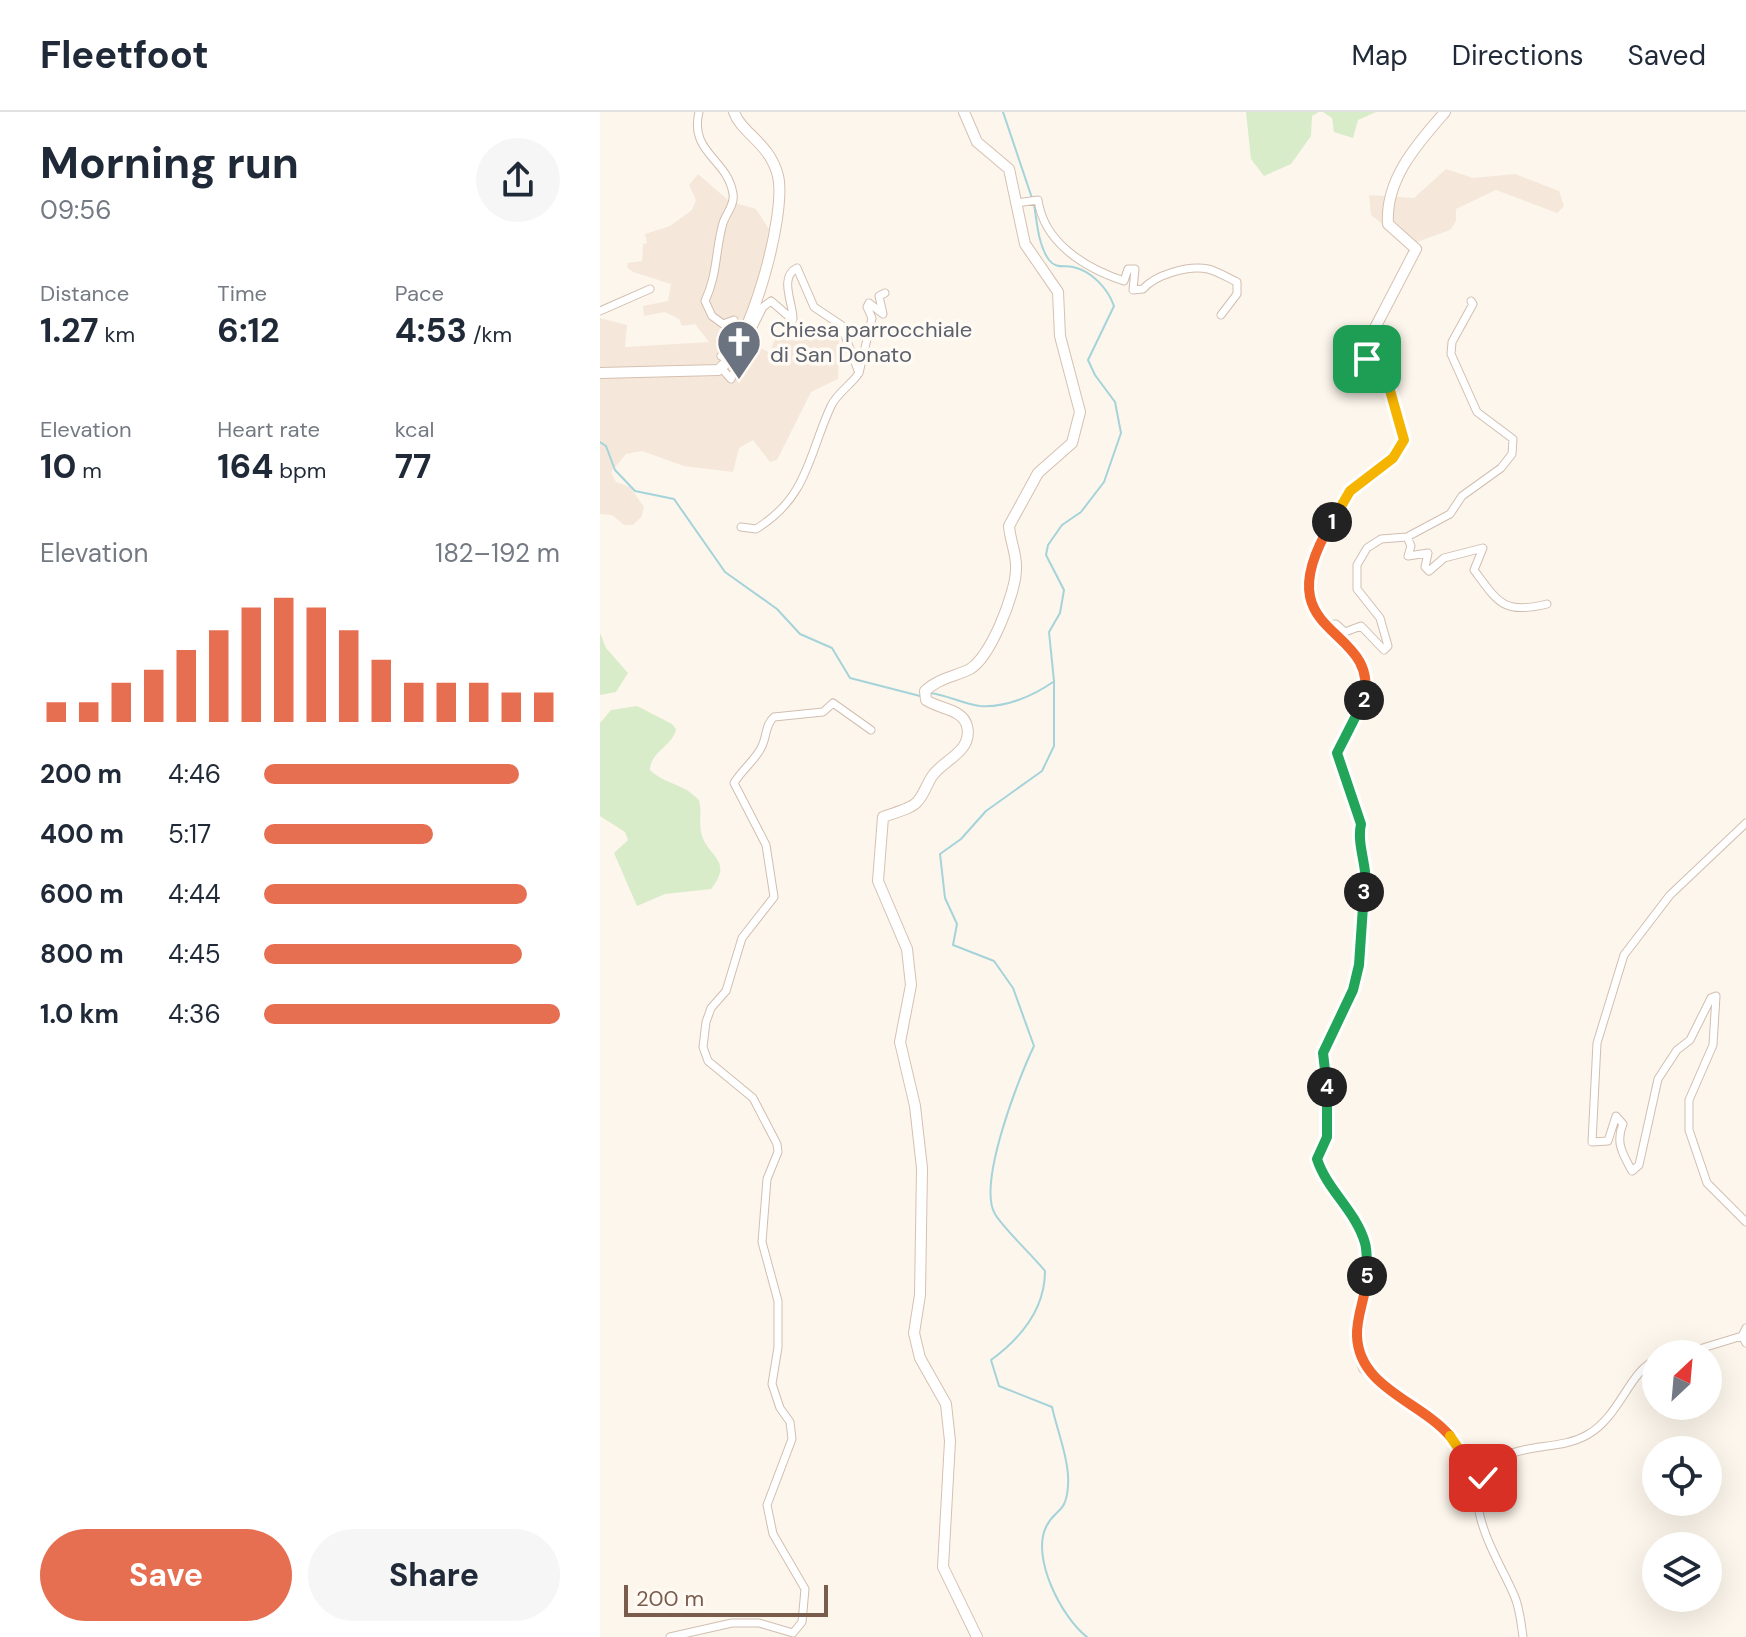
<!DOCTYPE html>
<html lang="en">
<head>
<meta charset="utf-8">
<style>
  body { margin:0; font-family:"DM Sans",sans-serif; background:#f6f6f7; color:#1f2937; height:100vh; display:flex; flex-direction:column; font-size:30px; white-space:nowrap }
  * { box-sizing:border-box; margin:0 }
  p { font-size:26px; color:#747a83 }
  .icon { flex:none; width:44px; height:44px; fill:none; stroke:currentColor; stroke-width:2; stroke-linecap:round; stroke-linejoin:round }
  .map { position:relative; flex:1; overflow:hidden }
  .drawer { display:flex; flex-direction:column; background:#fff; width:600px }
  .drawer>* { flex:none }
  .needle { width:52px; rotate:26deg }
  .buttons { position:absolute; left:1042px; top:1228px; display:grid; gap:16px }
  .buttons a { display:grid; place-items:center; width:80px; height:80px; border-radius:50%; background:#fff; box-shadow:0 8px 32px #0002; font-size:40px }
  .scale { position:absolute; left:24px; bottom:20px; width:204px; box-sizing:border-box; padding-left:8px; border:4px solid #7a5c4d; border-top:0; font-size:22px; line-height:28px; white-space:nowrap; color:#7a5c4d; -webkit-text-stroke:6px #fffaf3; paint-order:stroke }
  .pin { position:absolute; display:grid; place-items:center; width:68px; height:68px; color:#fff; margin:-34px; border-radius:16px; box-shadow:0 4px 12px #0006 }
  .km { position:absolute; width:40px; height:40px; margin:-20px; border-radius:50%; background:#222; color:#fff; font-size:22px; line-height:40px; text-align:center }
  .round { display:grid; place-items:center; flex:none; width:84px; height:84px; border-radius:42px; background:#f6f6f7 }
  .headline { display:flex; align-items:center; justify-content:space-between; height:136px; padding:0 40px }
  h1 { font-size:44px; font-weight:700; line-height:60px }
  .figures { display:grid; grid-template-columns:repeat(3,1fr); gap:12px; height:136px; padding:8px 40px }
  .figures div { display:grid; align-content:center }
  .figures b { font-size:34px; font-weight:700 }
  .figures small { font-size:22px; font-weight:400 }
  .figures p { font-size:22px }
  .chart { height:224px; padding:16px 40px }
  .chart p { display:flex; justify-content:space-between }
  .chart svg { width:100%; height:144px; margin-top:8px; stroke:#e76f51; stroke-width:6 }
  .primary-button { display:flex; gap:16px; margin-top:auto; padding:16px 40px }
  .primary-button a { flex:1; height:92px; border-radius:48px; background:#e76f51; color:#fff; font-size:32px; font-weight:700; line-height:92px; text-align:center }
  .primary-button a+a { background:#f6f6f7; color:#1f2937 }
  ul { padding:0 40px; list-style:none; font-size:26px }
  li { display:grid; grid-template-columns:128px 96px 1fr; align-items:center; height:60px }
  li i { height:20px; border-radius:10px; background:#e76f51 }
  header { display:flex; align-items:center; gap:48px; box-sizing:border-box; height:112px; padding:0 40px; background:#fff; border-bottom:2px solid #e0e1e3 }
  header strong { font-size:38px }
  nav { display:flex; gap:44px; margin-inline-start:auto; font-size:28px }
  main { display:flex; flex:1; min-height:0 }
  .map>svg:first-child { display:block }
  .residential { fill:#f5e8da }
  .green { fill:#d8ecc9 }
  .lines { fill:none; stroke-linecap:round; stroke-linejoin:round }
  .stream { stroke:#a5d3da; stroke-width:2 }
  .street-casing { stroke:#d1beb0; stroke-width:9 }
  .secondary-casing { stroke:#d6c0b0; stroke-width:12 }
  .street { stroke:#fff; stroke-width:7 }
  .secondary { stroke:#fff; stroke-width:10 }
  .split-1-casing { stroke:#fff; stroke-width:16 }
  .split-2-casing { stroke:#fff; stroke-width:16 }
  .split-3-casing { stroke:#fff; stroke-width:16 }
  .split-4-casing { stroke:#fff; stroke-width:16 }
  .split-5-casing { stroke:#fff; stroke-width:16 }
  .split-6-casing { stroke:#fff; stroke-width:16 }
  .split-7-casing { stroke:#fff; stroke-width:16 }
  .split-1 { stroke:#f5b400; stroke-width:10 }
  .split-2 { stroke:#f0652b; stroke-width:10 }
  .split-3 { stroke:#22a559; stroke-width:10 }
  .split-4 { stroke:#22a559; stroke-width:10 }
  .split-5 { stroke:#22a559; stroke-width:10 }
  .split-6 { stroke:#f0652b; stroke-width:10 }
  .split-7 { stroke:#f5b400; stroke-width:10 }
  .labels { text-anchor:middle; stroke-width:7; stroke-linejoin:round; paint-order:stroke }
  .worship-label { font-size:22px; fill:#5b616d; stroke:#fffaf3; text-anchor:start }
</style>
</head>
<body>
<header>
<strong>Fleetfoot</strong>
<nav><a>Map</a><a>Directions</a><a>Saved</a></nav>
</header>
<main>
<section class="drawer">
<div class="headline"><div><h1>Morning run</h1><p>09:56</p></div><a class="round"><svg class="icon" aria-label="share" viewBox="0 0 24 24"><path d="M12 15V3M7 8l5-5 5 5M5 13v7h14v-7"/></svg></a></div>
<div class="figures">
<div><p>Distance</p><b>1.27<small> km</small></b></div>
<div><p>Time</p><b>6:12</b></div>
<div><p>Pace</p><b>4:53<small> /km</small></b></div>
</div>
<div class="figures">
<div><p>Elevation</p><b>10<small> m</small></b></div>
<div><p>Heart rate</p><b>164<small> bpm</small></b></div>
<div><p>kcal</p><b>77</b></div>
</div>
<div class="chart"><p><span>Elevation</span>182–192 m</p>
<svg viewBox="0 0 160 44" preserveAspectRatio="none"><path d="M5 44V38M15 44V38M25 44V32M35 44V28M45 44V22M55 44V16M65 44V9M75 44V6M85 44V9M95 44V16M105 44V25M115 44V32M125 44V32M135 44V32M145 44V35M155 44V35"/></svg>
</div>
<ul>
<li><b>200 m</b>4:46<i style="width:86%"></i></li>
<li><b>400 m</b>5:17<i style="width:57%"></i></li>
<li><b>600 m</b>4:44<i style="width:89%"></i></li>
<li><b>800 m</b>4:45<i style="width:87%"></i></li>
<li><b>1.0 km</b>4:36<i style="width:100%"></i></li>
</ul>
<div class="primary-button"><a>Save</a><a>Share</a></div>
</section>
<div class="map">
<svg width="1146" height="1525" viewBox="0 0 1146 1525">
  <rect width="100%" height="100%" fill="#fdf6ec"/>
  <path class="residential" d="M846 57 873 66 915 62 959 79 964 94 957 101 896 78 856 97V109L850 118 817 130 791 119 771 103 769 83 814 86Z
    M98 62 129 89 156 97 169 117 154 205 155 233 170 241 174 229 194 215 235 219 239 226 238 267 211 280 177 348 170 350 153 328 139 336 133 360 84 354 42 339 26 342 11 360 16 370 30 375 44 395 42 404 33 413H24L12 403 0 402V206L27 213 25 235 109 230 95 212 82 214 79 207 65 200 44 204 43 194 68 189 71 172 33 160 27 155 28 151 42 149 43 132 47 131 45 122 70 114 92 98 96 88 89 73Z"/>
  <path class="green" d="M646 0H719L712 4 711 24 691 52 664 64 651 47Z
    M723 0H776L758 8 753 26 734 20 732 6Z
    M0 521 6 536 28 561 16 580 0 583Z
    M37 594 72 612 76 617C73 634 51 639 50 658 64 672 83 671 99 688 102 699 99 709 101 720 106 745 135 747 111 777L65 782 37 794 14 741 28 728 25 720 0 704V611L11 598Z"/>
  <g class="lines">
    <path class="stream" d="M403 0 432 86
      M434 92C437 110 438 133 449 148 456 157 464 153 473 155 492 159 508 177 514 194L488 248 495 263 515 290 521 321 504 370 481 400 462 413 448 433 446 443 464 478 460 501 449 520 454 569V634L442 659 386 699 361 727 340 742 345 786 357 812 353 833 394 849 413 876 434 934C419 965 377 1072 395 1102 403 1116 433 1144 445 1159 445 1197 421 1226 391 1248L399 1274 452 1295C457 1318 470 1350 468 1374 466 1403 455 1396 446 1415 431 1446 462 1506 487 1525
      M0 330 6 334 15 358 35 379 74 387 125 460 177 497 200 522 232 536 250 566 320 584
      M330 581C347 583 364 592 380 594 405 596 433 584 453 570"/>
    <g class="street-casing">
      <path id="street" d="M99 0C89 41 128 47 133 82 135 92 126 102 123 111 115 139 118 161 105 189L112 204 123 212 134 208 132 227 121 244 128 248
        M416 91 438 88C444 131 485 156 524 169L528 157H535L533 178 543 177C555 163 588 153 608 157 617 159 628 166 637 170V182L621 203
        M0 199 50 177
        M124 259 131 267 154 213 151 209
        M259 261 272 206 267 195 269 191 283 202 279 184 285 181
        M141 415 156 417C208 385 208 344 231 294 237 281 251 273 259 261L241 213 214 195 197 156C178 165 194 193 193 208L171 189 163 195 154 213
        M807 425 850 402 862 384 901 356 912 342 913 327 877 300 851 242 852 230 873 192 871 189
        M727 513 736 512 745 520 761 514 784 538 788 534 780 506 757 477V453L767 436 781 427 807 425 811 434 808 444 828 441 825 455 829 459 844 446 883 436 874 458C898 490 903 503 947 492
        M1146 711 1070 783 1024 843 997 931 992 1030 1008 1029 1016 1004 1023 1012C1015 1030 1023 1043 1032 1059L1039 1053 1058 967 1077 938 1090 928 1111 886 1116 884 1113 933 1089 988V1018L1107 1071 1146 1110
        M1146 1216 1142 1224 1146 1231
        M1062 1242 1066 1237 1078 1242
        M1083 1242 1142 1224
        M764 1256C809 1293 859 1316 877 1375
        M70 1525 132 1511H159L193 1521 202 1510 205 1477 173 1422 167 1393 192 1327 190 1310 180 1296 172 1272 178 1235V1189L162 1130 167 1067 178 1040 177 1032 153 986 108 949 103 935 106 910 111 896 126 879 142 826 174 785 166 733 134 671C142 658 157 646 162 634 167 624 165 613 174 605L223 600 233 591 271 618
        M923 1525C921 1511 920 1496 914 1483 898 1445 846 1371 905 1344 930 1332 962 1337 987 1323 1020 1305 1029 1259 1056 1248"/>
    </g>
    <g class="secondary-casing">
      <path id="secondary" d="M364 0 377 30 409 57 425 132 458 180 460 224 480 300 472 331 438 361 409 414C410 429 417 442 416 457 416 481 390 546 370 557 354 565 339 566 325 579L326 588C339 597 363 597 367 614 373 639 345 647 333 663 327 671 324 683 317 690 311 697 293 701 283 705L278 769 307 837 311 873 300 930 315 994 322 1056 320 1183 314 1221 320 1246 346 1292 350 1329 343 1455 377 1525
        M0 261 118 258C150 237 187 101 178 64 170 31 141 21 134 0
        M764 1256C748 1214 774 1176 766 1133 760 1101 727 1078 717 1047L727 1025 728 979 723 941 753 878 759 853 766 771 758 724 761 712 737 641C742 622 755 608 763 590 780 551 734 525 714 497 696 463 721 429 738 400 742 393 745 384 751 378 767 360 794 351 804 328L786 264 771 253 764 237 816 137 788 112C785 67 818 31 845 0"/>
    </g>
    <use href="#street" class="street"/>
    <use href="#secondary" class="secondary"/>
  </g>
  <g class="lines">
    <g class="split-1-casing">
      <path id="split-1" d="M732 410 750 379 793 346 804 328 786 264 767 247"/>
    </g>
    <g class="split-2-casing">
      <path id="split-2" d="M732 410C660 529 781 510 764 588"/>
    </g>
    <g class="split-3-casing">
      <path id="split-3" d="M764 780C770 758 756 735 761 712L737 641 764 588"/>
    </g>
    <g class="split-4-casing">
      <path id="split-4" d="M727 975 723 941 753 878 759 853 764 780"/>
    </g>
    <g class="split-5-casing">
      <path id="split-5" d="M727 975V1025L717 1047C727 1078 756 1099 765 1131 768 1141 766 1154 767 1164"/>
    </g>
    <g class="split-6-casing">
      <path id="split-6" d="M767 1164C766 1185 756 1204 757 1224 759 1276 820 1289 850 1324"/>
    </g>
    <g class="split-7-casing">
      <path id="split-7" d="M850 1324 867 1349 877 1375 883 1366"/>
    </g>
    <use href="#split-1" class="split-1"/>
    <use href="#split-2" class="split-2"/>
    <use href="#split-3" class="split-3"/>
    <use href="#split-4" class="split-4"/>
    <use href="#split-5" class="split-5"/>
    <use href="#split-6" class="split-6"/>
    <use href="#split-7" class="split-7"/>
  </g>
  <defs>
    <g id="church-pin" transform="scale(2.3)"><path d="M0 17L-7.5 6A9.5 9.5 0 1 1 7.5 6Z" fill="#6b7280" stroke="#fffaf3"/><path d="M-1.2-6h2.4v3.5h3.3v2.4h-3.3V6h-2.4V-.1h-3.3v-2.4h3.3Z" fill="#fff"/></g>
  </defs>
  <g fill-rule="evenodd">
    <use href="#church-pin" x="139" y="230"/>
  </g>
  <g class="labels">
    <g class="worship-label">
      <text x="170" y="225">Chiesa parrocchiale<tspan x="170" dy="25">di San Donato</tspan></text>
    </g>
  </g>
</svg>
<div class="buttons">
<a><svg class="needle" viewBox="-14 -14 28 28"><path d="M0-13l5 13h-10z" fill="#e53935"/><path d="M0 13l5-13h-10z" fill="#747a83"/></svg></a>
<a><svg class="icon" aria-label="locate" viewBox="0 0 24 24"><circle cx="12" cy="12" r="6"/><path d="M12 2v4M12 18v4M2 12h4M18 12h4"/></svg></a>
<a><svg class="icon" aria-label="layers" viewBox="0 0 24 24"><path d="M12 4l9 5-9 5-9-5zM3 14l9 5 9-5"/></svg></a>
</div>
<div class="scale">200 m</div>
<div class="pin" style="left:767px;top:247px;background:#1e9e55"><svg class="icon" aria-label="arrive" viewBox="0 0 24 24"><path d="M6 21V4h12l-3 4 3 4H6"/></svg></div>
<div class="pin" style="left:883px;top:1366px;background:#d93025"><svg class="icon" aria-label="check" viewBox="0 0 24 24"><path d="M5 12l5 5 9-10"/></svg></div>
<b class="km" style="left:732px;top:410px">1</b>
<b class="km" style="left:764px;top:588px">2</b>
<b class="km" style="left:764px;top:780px">3</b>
<b class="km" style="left:727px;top:975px">4</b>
<b class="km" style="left:767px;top:1164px">5</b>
</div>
</main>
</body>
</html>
